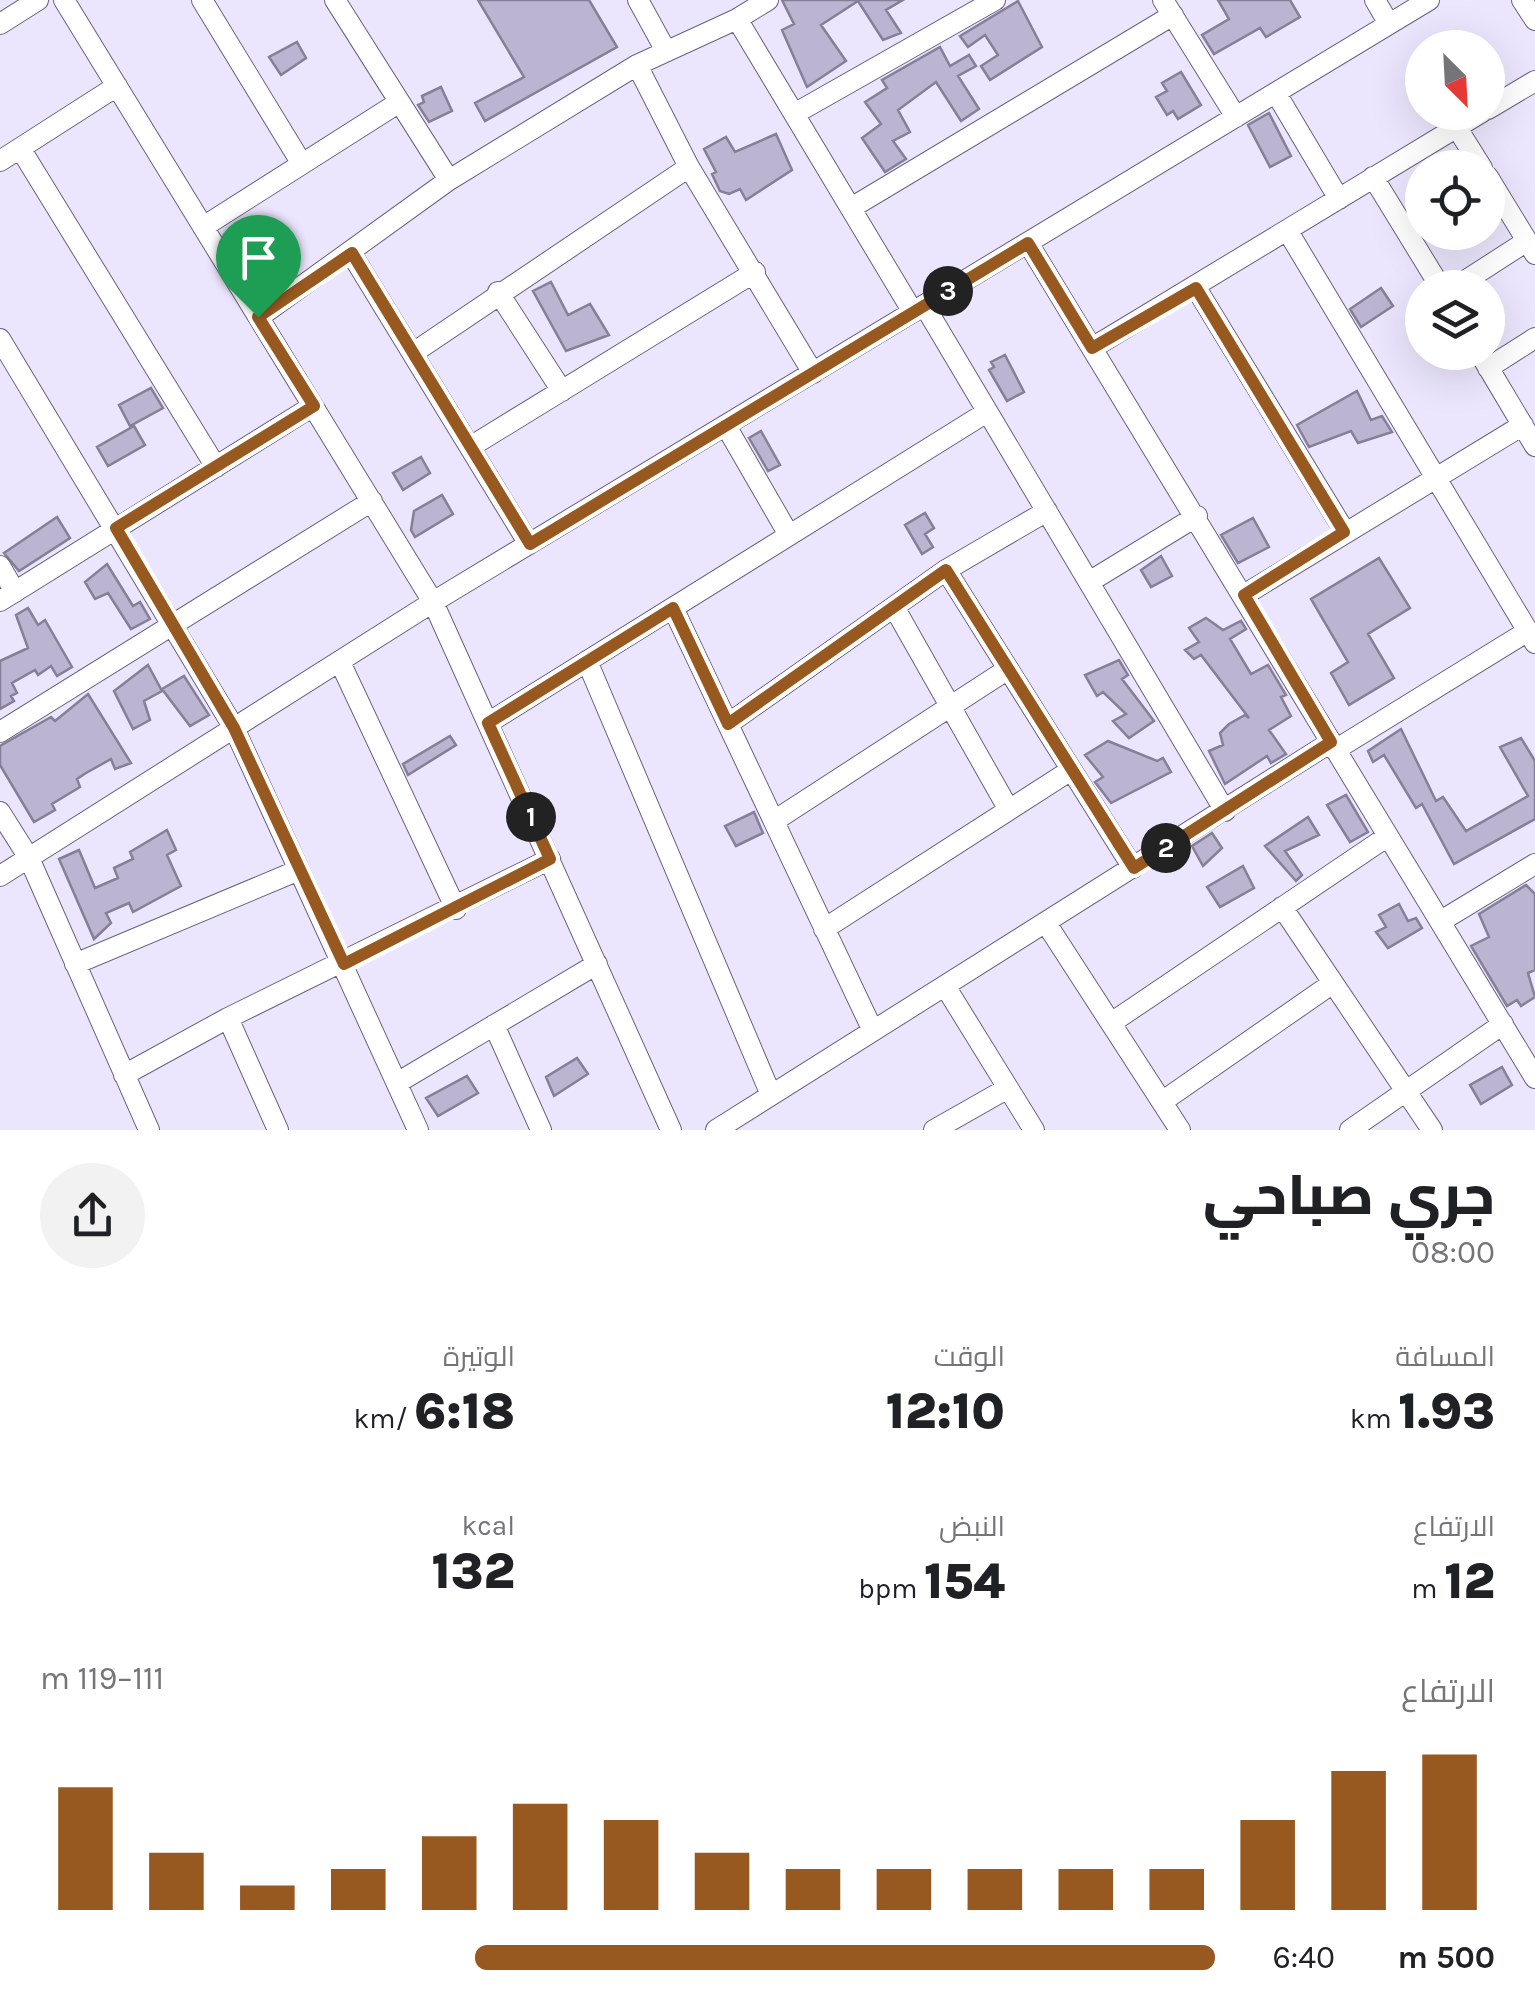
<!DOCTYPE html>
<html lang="ar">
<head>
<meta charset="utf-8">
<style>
  body { margin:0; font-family:Karla,Cairo,sans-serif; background:#f2f2f2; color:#202124; direction:rtl; height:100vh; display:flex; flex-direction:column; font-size:38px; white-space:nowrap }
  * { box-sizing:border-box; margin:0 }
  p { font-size:32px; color:#757577 }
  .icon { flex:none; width:55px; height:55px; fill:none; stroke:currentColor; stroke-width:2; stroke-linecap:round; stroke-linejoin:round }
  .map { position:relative; height:1130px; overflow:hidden; direction:ltr }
  .details { display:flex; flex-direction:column; background:#fff; flex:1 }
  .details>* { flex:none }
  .needle { width:65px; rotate:156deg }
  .buttons { position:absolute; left:1405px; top:30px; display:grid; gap:20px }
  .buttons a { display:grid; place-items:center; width:100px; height:100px; border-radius:50%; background:#fff; box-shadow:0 10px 40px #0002; font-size:50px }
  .pin { position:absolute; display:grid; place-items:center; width:85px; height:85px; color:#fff; margin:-102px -42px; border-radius:50% 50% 50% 0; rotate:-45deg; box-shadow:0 0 10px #0007 }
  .pin .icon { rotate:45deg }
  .km { position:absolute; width:50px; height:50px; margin:-25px; border-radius:50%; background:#222; color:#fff; font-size:28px; line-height:50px; text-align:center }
  .round { display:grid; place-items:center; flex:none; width:105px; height:105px; border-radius:52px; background:#f2f2f2 }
  .head { display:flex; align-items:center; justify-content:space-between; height:170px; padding:0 40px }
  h1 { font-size:55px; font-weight:800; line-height:75px }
  .metrics { display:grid; grid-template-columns:repeat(3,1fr); gap:15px; height:170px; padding:10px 40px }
  .metrics div { display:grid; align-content:center }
  .metrics b { font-size:50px; font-weight:800 }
  .metrics small { font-size:28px; font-weight:400 }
  .metrics p { font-size:28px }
  .chart { height:280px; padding:20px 40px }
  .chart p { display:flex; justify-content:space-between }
  .chart svg { width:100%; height:180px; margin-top:10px; stroke:#97591f; stroke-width:6 }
  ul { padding:0 40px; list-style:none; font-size:32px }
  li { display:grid; grid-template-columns:160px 120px 1fr; align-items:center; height:75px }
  li i { height:25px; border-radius:12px; background:#97591f }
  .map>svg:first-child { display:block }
  .building { fill:#bcb5d1; stroke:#857f99; stroke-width:2.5 }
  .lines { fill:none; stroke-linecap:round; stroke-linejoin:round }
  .minor-casing { stroke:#69637c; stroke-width:22 }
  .minor { stroke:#fff; stroke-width:20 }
  .route-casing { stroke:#fff; stroke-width:20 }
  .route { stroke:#97591f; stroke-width:12 }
</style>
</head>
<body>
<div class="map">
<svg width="1535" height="1130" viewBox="0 0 1535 1130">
  <rect width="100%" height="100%" fill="#ebe6fd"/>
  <path class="building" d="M478 0H589L617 47 485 121 475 103 524 77Z
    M782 0H903L886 10 901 33 883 40 858 1 821 25 846 61 807 87 782 30 794 24Z
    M1218 0H1290L1300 17 1266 37 1260 28 1214 54 1202 35 1229 19Z
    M1018 1 1042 47 990 80 981 66 998 55 985 35 968 47 960 36Z
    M297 42 306 58 281 75 269 57Z
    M940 47 950 66 969 55 976 66 958 76 979 109 961 121 936 82 898 110 910 132 893 141 906 159 885 172 862 138 881 124 865 102 887 88 882 80Z
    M1181 72 1201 105 1178 119 1173 111 1167 115 1156 97 1167 91 1162 83Z
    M441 87 452 111 429 122 418 105 424 102 422 96Z
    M1269 113 1291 156 1270 167 1248 125Z
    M776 134 792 170 746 200 740 189 729 194 720 191 712 174 716 172 704 149 726 137 735 152Z
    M269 245 284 272 266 282 250 256Z
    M551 282 568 315 590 304 609 335 566 351 533 291Z
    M1381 288 1393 306 1361 327 1350 309Z
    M1005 355 1024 392 1007 401 989 370 994 367 991 362Z
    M151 388 163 408 130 426 119 405Z
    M1357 391 1371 420 1382 416 1392 432 1358 443 1351 431 1309 447 1297 425Z
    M134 426 145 445 108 466 97 447Z
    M761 431 780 465 768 471 749 438Z
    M421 457 430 473 403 490 393 473Z
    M442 495 453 514 415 537 411 530 414 511Z
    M925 513 934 528 925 534 933 547 922 554 905 525Z
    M57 517 70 538 19 571 4 553Z
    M1253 518 1269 547 1238 563 1221 535Z
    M1161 556 1172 576 1151 587 1141 570Z
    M1379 558 1410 608 1368 634 1394 678 1349 705 1331 673 1348 662 1311 599Z
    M107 564 133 606 140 602 150 619 131 629 108 593 95 599 85 582Z
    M28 608 38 625 45 620 72 667 57 676 51 666 38 675 35 670 12 683 17 693 11 696 14 701 0 709V661L28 648 16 615Z
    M1206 618 1223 630 1241 621 1246 629 1230 639 1251 674 1268 665 1286 695 1281 697 1291 716 1269 730 1286 754 1271 763 1267 756 1225 784 1209 751 1223 745 1220 733 1229 724 1245 715 1249 718 1201 655 1194 659 1185 650 1199 642 1189 628Z
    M1119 660 1128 675 1122 679 1154 721 1129 738 1113 721 1126 714 1103 692 1097 696 1085 675Z
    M148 665 162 691 144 701 150 720 133 729 114 691Z
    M184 676 209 715 190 726 162 689Z
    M88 694 131 763 115 769 111 759 86 773 77 779 80 787 52 804 55 810 34 822 0 765V746L51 717 55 721Z
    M1401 729 1436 801 1443 797 1466 831 1528 796 1500 747 1521 738 1535 761V819L1454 864 1422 804 1416 808 1384 755 1373 762 1368 751Z
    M450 736 456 745 408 775 403 764Z
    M1108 741 1157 761 1163 758 1171 772 1111 803 1095 782 1103 777 1085 755Z
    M1346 795 1368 832 1350 842 1327 805Z
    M754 812 763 833 736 846 725 826Z
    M1308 817 1319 835 1285 851 1302 875 1296 881 1265 846Z
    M167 830 176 850 167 855 181 886 133 912 129 903 106 913 111 923 94 939 59 859 79 850 95 888 118 878 114 868 133 859 130 852Z
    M1212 833 1222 848 1203 866 1192 846Z
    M1243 866 1254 888 1220 907 1207 887Z
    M1526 885 1535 894V970L1528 973 1535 997 1521 1006 1517 1000 1507 1006 1471 946 1489 937 1479 914Z
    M1399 904 1408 921 1416 918 1422 928 1388 948 1376 932 1386 927 1379 915Z
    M577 1058 588 1074 554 1096 546 1077Z
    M1502 1067 1512 1085 1481 1104 1470 1085Z
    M467 1076 478 1093 438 1116 426 1098Z"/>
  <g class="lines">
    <g class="minor-casing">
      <path id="minor" d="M64 0 433 602 671 1130
        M202 0 302 164
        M335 0 449 180
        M638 0 666 51
        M1163 0 1236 117
        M1375 0 1389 24
        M1522 0 1535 20
        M737 19 913 312
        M0 24 38 0
        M637 65 689 167 813 373
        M1276 93 1339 199
        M1488 109 1535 81
        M794 114 995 0
        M1457 128 1482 168
        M20 148 216 467
        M0 161 117 86
        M1373 177 1441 288
        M1488 177 1535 254
        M851 208 1173 15
        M203 227 398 103
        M1287 230 1535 643
        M1028 243 1535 1078
        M351 253 529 544
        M1196 288 1345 532
        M1454 288 1527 241
        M498 292 562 391
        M924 305 1225 811
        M259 317 449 180 637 65 737 19 768 0
        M0 339 234 728 418 1130
        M1092 348 1482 112
        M1479 352 1535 446
        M413 353 689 167
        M1488 368 1535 338
        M726 426 789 535
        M470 447 755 272
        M0 566 15 592
        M946 570 1133 868
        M1089 582 1197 516
        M1244 595 1523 425
        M0 601 313 406
        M894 607 1009 810
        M673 608 873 1031
        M587 661 771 1095
        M340 662 456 909
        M488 723 987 412
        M728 724 946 570 1047 511
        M0 732 372 501
        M1335 750 1528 631
        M0 812 29 858 149 1130
        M774 821 1008 669
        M0 876 433 602 1429 0
        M1282 907 1432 1130
        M1441 921 1535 864
        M1046 923 1180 1130
        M824 929 1071 770
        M75 964 299 870
        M945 986 1034 1130
        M228 1018 278 1130
        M1111 1023 1388 836
        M494 1025 541 1130
        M124 1075 228 1018 550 859
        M397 1083 597 964
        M1163 1101 1333 983
        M716 1130 1331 742
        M934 1130 1008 1088
        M1350 1130 1503 1024"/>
    </g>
    <use href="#minor" class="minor"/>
  </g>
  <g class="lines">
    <g class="route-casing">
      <path id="route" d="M1028 243 1092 348 1196 288 1344 532 1244 595 1331 742 1134 868 946 570 728 724 673 608 488 723 550 859 344 964 234 728 116 528 314 406 258 317 352 253 530 544Z"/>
    </g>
    <use href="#route" class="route"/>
  </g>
</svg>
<div class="buttons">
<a><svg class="needle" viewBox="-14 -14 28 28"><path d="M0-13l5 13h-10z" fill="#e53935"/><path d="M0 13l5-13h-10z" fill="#757577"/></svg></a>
<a><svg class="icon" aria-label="locate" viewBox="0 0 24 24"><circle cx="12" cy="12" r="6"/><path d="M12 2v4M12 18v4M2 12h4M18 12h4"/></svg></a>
<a><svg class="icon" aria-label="layers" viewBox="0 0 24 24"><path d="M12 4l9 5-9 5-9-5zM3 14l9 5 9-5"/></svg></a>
</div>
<div class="pin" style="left:258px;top:317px;background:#1e9e55"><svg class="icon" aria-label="arrive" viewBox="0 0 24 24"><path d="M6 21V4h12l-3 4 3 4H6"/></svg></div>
<b class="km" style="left:531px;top:817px">1</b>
<b class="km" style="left:1166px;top:848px">2</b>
<b class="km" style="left:948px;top:291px">3</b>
</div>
<section class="details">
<div class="head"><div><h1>جري صباحي</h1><p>08:00</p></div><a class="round"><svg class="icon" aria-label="share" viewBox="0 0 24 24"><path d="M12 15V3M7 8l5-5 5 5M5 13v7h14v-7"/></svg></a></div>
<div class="metrics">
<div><p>المسافة</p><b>1.93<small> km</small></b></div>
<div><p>الوقت</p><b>12:10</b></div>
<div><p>الوتيرة</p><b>6:18<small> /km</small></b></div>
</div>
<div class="metrics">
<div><p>الارتفاع</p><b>12<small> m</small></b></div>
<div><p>النبض</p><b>154<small> bpm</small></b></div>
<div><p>kcal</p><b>132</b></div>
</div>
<div class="chart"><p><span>الارتفاع</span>111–119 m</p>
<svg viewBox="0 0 160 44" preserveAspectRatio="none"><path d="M5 44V14M15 44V30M25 44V38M35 44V34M45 44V26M55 44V18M65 44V22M75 44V30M85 44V34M95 44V34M105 44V34M115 44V34M125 44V34M135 44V22M145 44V10M155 44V6"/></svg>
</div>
<ul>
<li><b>500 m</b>6:40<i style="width:63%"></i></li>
</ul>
</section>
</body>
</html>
